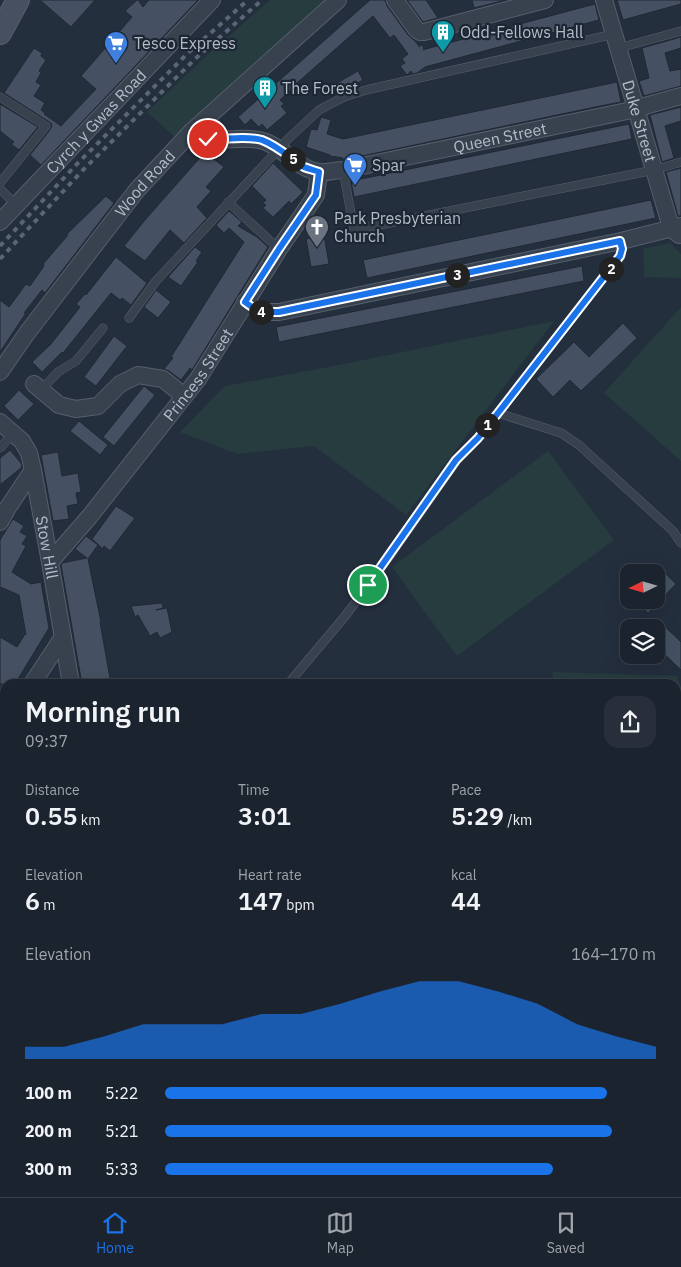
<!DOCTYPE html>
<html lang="en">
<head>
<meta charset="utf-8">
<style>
  body { margin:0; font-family:"IBM Plex Sans",sans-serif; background:#282f3a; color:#f1f3f6; height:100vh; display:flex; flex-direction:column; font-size:19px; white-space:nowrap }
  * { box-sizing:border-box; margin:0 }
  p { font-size:16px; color:#a0a4aa }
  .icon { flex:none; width:28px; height:28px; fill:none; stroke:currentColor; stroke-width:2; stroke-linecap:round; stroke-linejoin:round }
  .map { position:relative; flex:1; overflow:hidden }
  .sheet { position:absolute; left:0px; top:679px; width:681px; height:519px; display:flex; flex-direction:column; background:#1b232e; border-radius:15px 15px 0 0; box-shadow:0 5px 20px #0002,0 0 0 1px #39404a }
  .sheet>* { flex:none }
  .needle { width:32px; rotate:265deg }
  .controls { position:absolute; left:620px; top:564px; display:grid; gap:10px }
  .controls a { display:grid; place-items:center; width:45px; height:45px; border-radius:10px; background:#1b232e; box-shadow:0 5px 20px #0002,0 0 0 1px #39404a; font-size:25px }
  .pin { position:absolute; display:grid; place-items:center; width:42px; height:42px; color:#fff; margin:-21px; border:2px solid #fff; border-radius:50%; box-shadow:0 1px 5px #0007 }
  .km { position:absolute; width:25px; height:25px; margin:-12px; border-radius:50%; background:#222; color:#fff; font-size:14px; line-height:25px; text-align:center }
  .round { display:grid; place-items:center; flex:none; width:52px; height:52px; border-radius:15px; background:#282f3a }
  .summary { display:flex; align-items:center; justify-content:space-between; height:85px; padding:0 25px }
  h1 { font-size:28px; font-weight:600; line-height:38px }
  .figures { display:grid; grid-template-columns:repeat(3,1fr); gap:8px; height:85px; padding:5px 25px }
  .figures div { display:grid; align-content:center }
  .figures b { font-size:25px; font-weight:600 }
  .figures small { font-size:14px; font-weight:400 }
  .figures p { font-size:14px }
  .chart { height:140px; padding:10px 25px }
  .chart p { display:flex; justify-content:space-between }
  .chart svg { width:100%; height:90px; margin-top:5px; fill:#1a73e8; opacity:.7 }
  ul { padding:0 25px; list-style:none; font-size:16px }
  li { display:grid; grid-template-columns:80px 60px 1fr; align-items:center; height:38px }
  li i { height:12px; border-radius:6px; background:#1a73e8 }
  .tab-bar { display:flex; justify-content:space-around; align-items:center; height:70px; border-top:1px solid #39404a; background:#1b232e; font-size:14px; color:#a0a4aa }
  .tab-bar a { display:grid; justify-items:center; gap:2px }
  .tab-bar .selected { color:#1a73e8 }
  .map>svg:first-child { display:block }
  .green { fill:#263c3f }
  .building { fill:#455162; stroke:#1f2835 }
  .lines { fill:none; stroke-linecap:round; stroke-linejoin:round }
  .lane-casing { stroke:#565f6c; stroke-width:9 }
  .street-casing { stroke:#565f6c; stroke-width:18 }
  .secondary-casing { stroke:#565f6c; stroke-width:24 }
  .path { stroke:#44595c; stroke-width:2.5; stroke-dasharray:4 4; stroke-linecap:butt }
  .lane { stroke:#38414e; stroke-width:8 }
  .street { stroke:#38414e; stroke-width:16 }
  .secondary { stroke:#465061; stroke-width:22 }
  .rail { stroke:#5a6575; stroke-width:4; stroke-dasharray:5 5; stroke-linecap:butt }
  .route-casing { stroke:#fff; stroke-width:10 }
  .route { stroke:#1a73e8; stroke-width:6 }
  .labels { text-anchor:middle; stroke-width:4.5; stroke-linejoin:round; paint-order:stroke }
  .poi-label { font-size:16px; fill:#b4bcc9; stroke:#1d2633; text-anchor:start }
  .street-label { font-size:16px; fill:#b4bcc9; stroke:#1d2633 }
</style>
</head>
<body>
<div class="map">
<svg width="681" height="1197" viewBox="0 0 681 1197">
  <rect width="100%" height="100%" fill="#242f3e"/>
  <path class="green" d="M270 0H327L175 137 147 112 204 58Z
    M670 243 681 254V278L644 277 643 249Z
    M681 307V461L604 393Z
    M554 321 406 515 314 446 237 454 180 432 225 386 339 365Z
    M548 451 614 540 457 656 392 567Z
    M553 672 677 676 681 687V843L676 844V684H553Z"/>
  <path class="building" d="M40 0H95L71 27Z
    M137 0H138L143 7 149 0H198L41 165 30 155 50 130 52 126 51 123 4 93 34 48 42 53 41 56 46 60 39 71 41 73 36 82 41 85 34 96 45 103 41 110 45 113 44 114 61 126 96 89 81 76 132 17 125 11Z
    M370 0H385L387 6 408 35 415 41 422 50 595 4 599 20 425 67 417 73 413 74 411 71 407 75 400 66 405 63 402 59 408 54 394 35 390 38 373 16 297 83 298 84 280 100 284 104 281 106 287 113 267 130 262 124 259 127 251 119 245 125 238 117Z
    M407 0H426L438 18 423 22Z
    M472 0H506L474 8Z
    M617 0H681V4L623 20Z
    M681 37V48L665 53 670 71 681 69V86L644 96 639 81 649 78 642 48Z
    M358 71 363 80 342 92 337 83Z
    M617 82 621 102 600 106 343 160V158L330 156V155L306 147 311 129 317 130 321 117 331 120 327 134 343 139Z
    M0 104 38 127 19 150 11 144 14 142 0 131Z
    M681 107V121L665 126 674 158 662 162 650 115Z
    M629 124 632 139 354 197 351 181Z
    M204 153 208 158 210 156 224 167 206 187 211 191 197 207 207 218 184 243 170 230 145 261 124 246 145 220Z
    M273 163 303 192 291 204 289 201 273 217 263 208 266 205 263 203 266 200 252 186Z
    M681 168V216H678L666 172Z
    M106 196 114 203 45 293 42 290 24 313H26L0 352V300L9 307 26 284 30 286 44 266 43 264 68 235 67 234Z
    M651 200 656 218 367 278 363 260Z
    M229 211 242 222 238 226 257 237 268 247 192 370 190 368 181 380 169 371 164 369 173 358 171 357 244 242 229 228 224 233 216 225Z
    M324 235 329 264 311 267 306 239Z
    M195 247 202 252 196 261 198 262 181 286 168 277Z
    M116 257 147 283 131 305 122 298 120 300 111 293 63 353 62 352 42 372 32 362 51 344 80 307 76 304 85 294 86 295Z
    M582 266 584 281 279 342 276 327Z
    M156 290 171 302 158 318 144 307Z
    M623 323 637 338 581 391 570 380 553 397 536 379 574 342 589 357Z
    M114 336 127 346 96 386 84 377Z
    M144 386 155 395 114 446 103 437Z
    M19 390 34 404 18 420 4 406Z
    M79 421 108 445 100 455 70 431Z
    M10 450 21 463 22 467 0 485V458Z
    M58 452 62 476 78 473 81 492 76 493 78 504 67 506 69 519 53 521 41 455Z
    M116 506 135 518 110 551 104 546 103 549 92 539Z
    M13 519 24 526 20 532 27 536 22 544 26 546 12 572 31 584 41 582 49 628 15 684H0V637L17 647 25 634 26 635 19 595 0 587V540Z
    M86 536 98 545 88 559 101 622H100L111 684H82L61 565 62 563 87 558 75 549Z
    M666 574 676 584 648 613 635 600H656V584Z
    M162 603 163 608 156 610 167 608 172 632 160 638 157 632 150 636 138 615 135 617 131 606Z
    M656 618 681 642V670L656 646Z"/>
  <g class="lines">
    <g class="lane-casing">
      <path id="lane" d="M619 48 681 31
        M0 97 46 126 0 183
        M343 170 354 230 654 170 681 162
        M0 189 16 205
        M228 202 279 249
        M621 241 622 249 621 256 498 413 561 433 579 445 673 531 681 543
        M129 318 156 281 288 139 319 110 344 97 366 90 614 34
        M41 390 58 372 76 361 103 328
        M0 448 14 433
        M288 684 346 615 391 554 457 460 478 438 498 413
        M0 1002 5 996"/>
    </g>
    <g class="street-casing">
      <g id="street">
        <path d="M395 0 416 29 420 32H424L545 0"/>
        <path id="s1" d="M604 0 668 217 672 229 679 235"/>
        <path id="s2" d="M192 131C215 147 233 135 259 140 281 144 298 170 319 172 327 173 335 170 343 170L627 111 681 96"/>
        <path id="s3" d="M0 222 212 0"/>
        <path d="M245 302C259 313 263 312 279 312L621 241 681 226"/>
        <path id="s4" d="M0 372 27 333 137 190 192 131 338 0"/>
        <path d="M34 384 59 405 76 409 98 406 120 384 138 375 163 379 184 396"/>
        <path id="s5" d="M0 422 22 441 29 453 33 470 50 562 71 684"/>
        <path d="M0 522 7 509 33 470"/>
        <path id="s6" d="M50 562 90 516 198 379 279 249 316 195 319 172"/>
        <path d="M32 684 63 637"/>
        <path d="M0 733 5 725"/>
      </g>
    </g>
    <g class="secondary-casing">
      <path id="secondary" d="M0 33 18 0"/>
    </g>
    <path class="path" d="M421 46 424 59
      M108 1192 111 1197
      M615 1192 616 1197
      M57 1197 61 1192"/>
    <use href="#lane" class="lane"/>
    <use href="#street" class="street"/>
    <use href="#secondary" class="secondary"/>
    <path class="rail" d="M0 246 77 164 189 52 248 0
      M0 259 83 170 195 59 262 0"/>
  </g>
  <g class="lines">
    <g class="route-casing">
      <path id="route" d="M208 139C224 140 246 135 262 140 278 146 290 158 304 167 309 169 314 170 319 172L316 195 279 249 245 302C259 313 263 312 279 312L620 241 622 249 620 256 498 413 478 438 456 460 368 585"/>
    </g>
    <use href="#route" class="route"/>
  </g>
  <defs>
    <g id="building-pin" transform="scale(1.25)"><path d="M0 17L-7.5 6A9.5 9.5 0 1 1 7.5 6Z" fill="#0f9aa8" stroke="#1d2633"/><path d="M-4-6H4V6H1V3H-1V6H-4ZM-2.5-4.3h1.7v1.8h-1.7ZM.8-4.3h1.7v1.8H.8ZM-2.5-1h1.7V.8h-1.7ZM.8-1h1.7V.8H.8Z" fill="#fff"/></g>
    <g id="supermarket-pin" transform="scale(1.25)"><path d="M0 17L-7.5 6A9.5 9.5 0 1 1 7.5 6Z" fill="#3f7fe0" stroke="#1d2633"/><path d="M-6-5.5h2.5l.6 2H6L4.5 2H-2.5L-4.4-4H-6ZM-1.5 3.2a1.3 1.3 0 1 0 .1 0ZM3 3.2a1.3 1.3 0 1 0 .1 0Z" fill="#fff"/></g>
    <g id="church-pin" transform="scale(1.25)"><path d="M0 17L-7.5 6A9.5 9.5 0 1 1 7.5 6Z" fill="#6b7280" stroke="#1d2633"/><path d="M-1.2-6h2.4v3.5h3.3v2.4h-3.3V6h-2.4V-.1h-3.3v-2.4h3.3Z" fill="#fff"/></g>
  </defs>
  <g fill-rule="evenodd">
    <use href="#building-pin" x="443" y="32"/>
    <use href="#supermarket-pin" x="116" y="43"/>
    <use href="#building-pin" x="265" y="88"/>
    <use href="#supermarket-pin" x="355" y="165"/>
    <use href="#church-pin" x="317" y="227"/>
  </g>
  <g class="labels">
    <g class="poi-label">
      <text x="460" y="38">Odd-Fellows Hall</text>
      <text x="134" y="49">Tesco Express</text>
      <text x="282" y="94">The Forest</text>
      <text x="372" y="171">Spar</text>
      <text x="334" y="224">Park Presbyterian<tspan x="334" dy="18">Church</tspan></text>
    </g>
    <g class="street-label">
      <text dy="6" stroke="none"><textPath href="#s1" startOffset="126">Duke Street</textPath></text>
      <text dy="6" stroke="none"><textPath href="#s3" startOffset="139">Cyrch y Gwas Road</textPath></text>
      <text dy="6" stroke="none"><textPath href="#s2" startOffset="322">Queen Street</textPath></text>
      <text dy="6" stroke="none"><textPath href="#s4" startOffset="238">Wood Road</textPath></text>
      <text dy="6" stroke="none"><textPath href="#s6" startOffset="239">Princess Street</textPath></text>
      <text dy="6" stroke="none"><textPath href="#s5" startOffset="139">Stow Hill</textPath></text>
    </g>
  </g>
</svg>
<div class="controls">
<a><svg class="needle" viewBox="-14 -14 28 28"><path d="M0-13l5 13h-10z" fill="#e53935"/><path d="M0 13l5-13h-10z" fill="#a0a4aa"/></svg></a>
<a><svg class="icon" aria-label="layers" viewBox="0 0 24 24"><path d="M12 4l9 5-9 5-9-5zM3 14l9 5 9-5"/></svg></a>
</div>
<div class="pin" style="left:368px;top:585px;background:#1e9e55"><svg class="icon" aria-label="arrive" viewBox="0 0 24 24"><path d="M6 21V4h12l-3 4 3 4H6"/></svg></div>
<div class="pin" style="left:208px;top:139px;background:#d93025"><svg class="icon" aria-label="check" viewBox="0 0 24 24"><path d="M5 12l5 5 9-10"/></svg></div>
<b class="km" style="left:487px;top:425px">1</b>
<b class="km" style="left:611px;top:269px">2</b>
<b class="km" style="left:457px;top:275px">3</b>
<b class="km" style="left:261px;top:312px">4</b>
<b class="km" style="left:293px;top:159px">5</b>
<section class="sheet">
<div class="summary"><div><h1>Morning run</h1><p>09:37</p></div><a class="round"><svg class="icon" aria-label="share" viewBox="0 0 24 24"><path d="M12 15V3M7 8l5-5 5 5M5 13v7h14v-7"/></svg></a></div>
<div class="figures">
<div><p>Distance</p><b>0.55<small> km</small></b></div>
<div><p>Time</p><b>3:01</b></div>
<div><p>Pace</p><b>5:29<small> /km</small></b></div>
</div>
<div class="figures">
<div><p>Elevation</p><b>6<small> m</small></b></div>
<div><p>Heart rate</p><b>147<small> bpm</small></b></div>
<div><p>kcal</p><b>44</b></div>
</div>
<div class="chart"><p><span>Elevation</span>164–170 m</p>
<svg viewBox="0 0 160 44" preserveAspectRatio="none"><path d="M0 44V38L10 38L20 33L30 27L40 27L50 27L60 22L70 22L80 17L90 11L100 6L110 6L120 11L130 17L140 27L150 33L160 38V44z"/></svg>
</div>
<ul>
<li><b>100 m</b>5:22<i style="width:90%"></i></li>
<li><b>200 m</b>5:21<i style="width:91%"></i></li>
<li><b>300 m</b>5:33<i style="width:79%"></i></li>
</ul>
</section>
</div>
<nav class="tab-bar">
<a class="selected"><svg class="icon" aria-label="home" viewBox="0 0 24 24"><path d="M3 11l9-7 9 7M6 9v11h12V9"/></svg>Home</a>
<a><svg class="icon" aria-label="map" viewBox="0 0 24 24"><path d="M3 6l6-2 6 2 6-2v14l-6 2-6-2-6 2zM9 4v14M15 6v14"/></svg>Map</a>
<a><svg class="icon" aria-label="saved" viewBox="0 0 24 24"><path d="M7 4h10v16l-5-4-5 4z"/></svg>Saved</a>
</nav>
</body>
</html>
